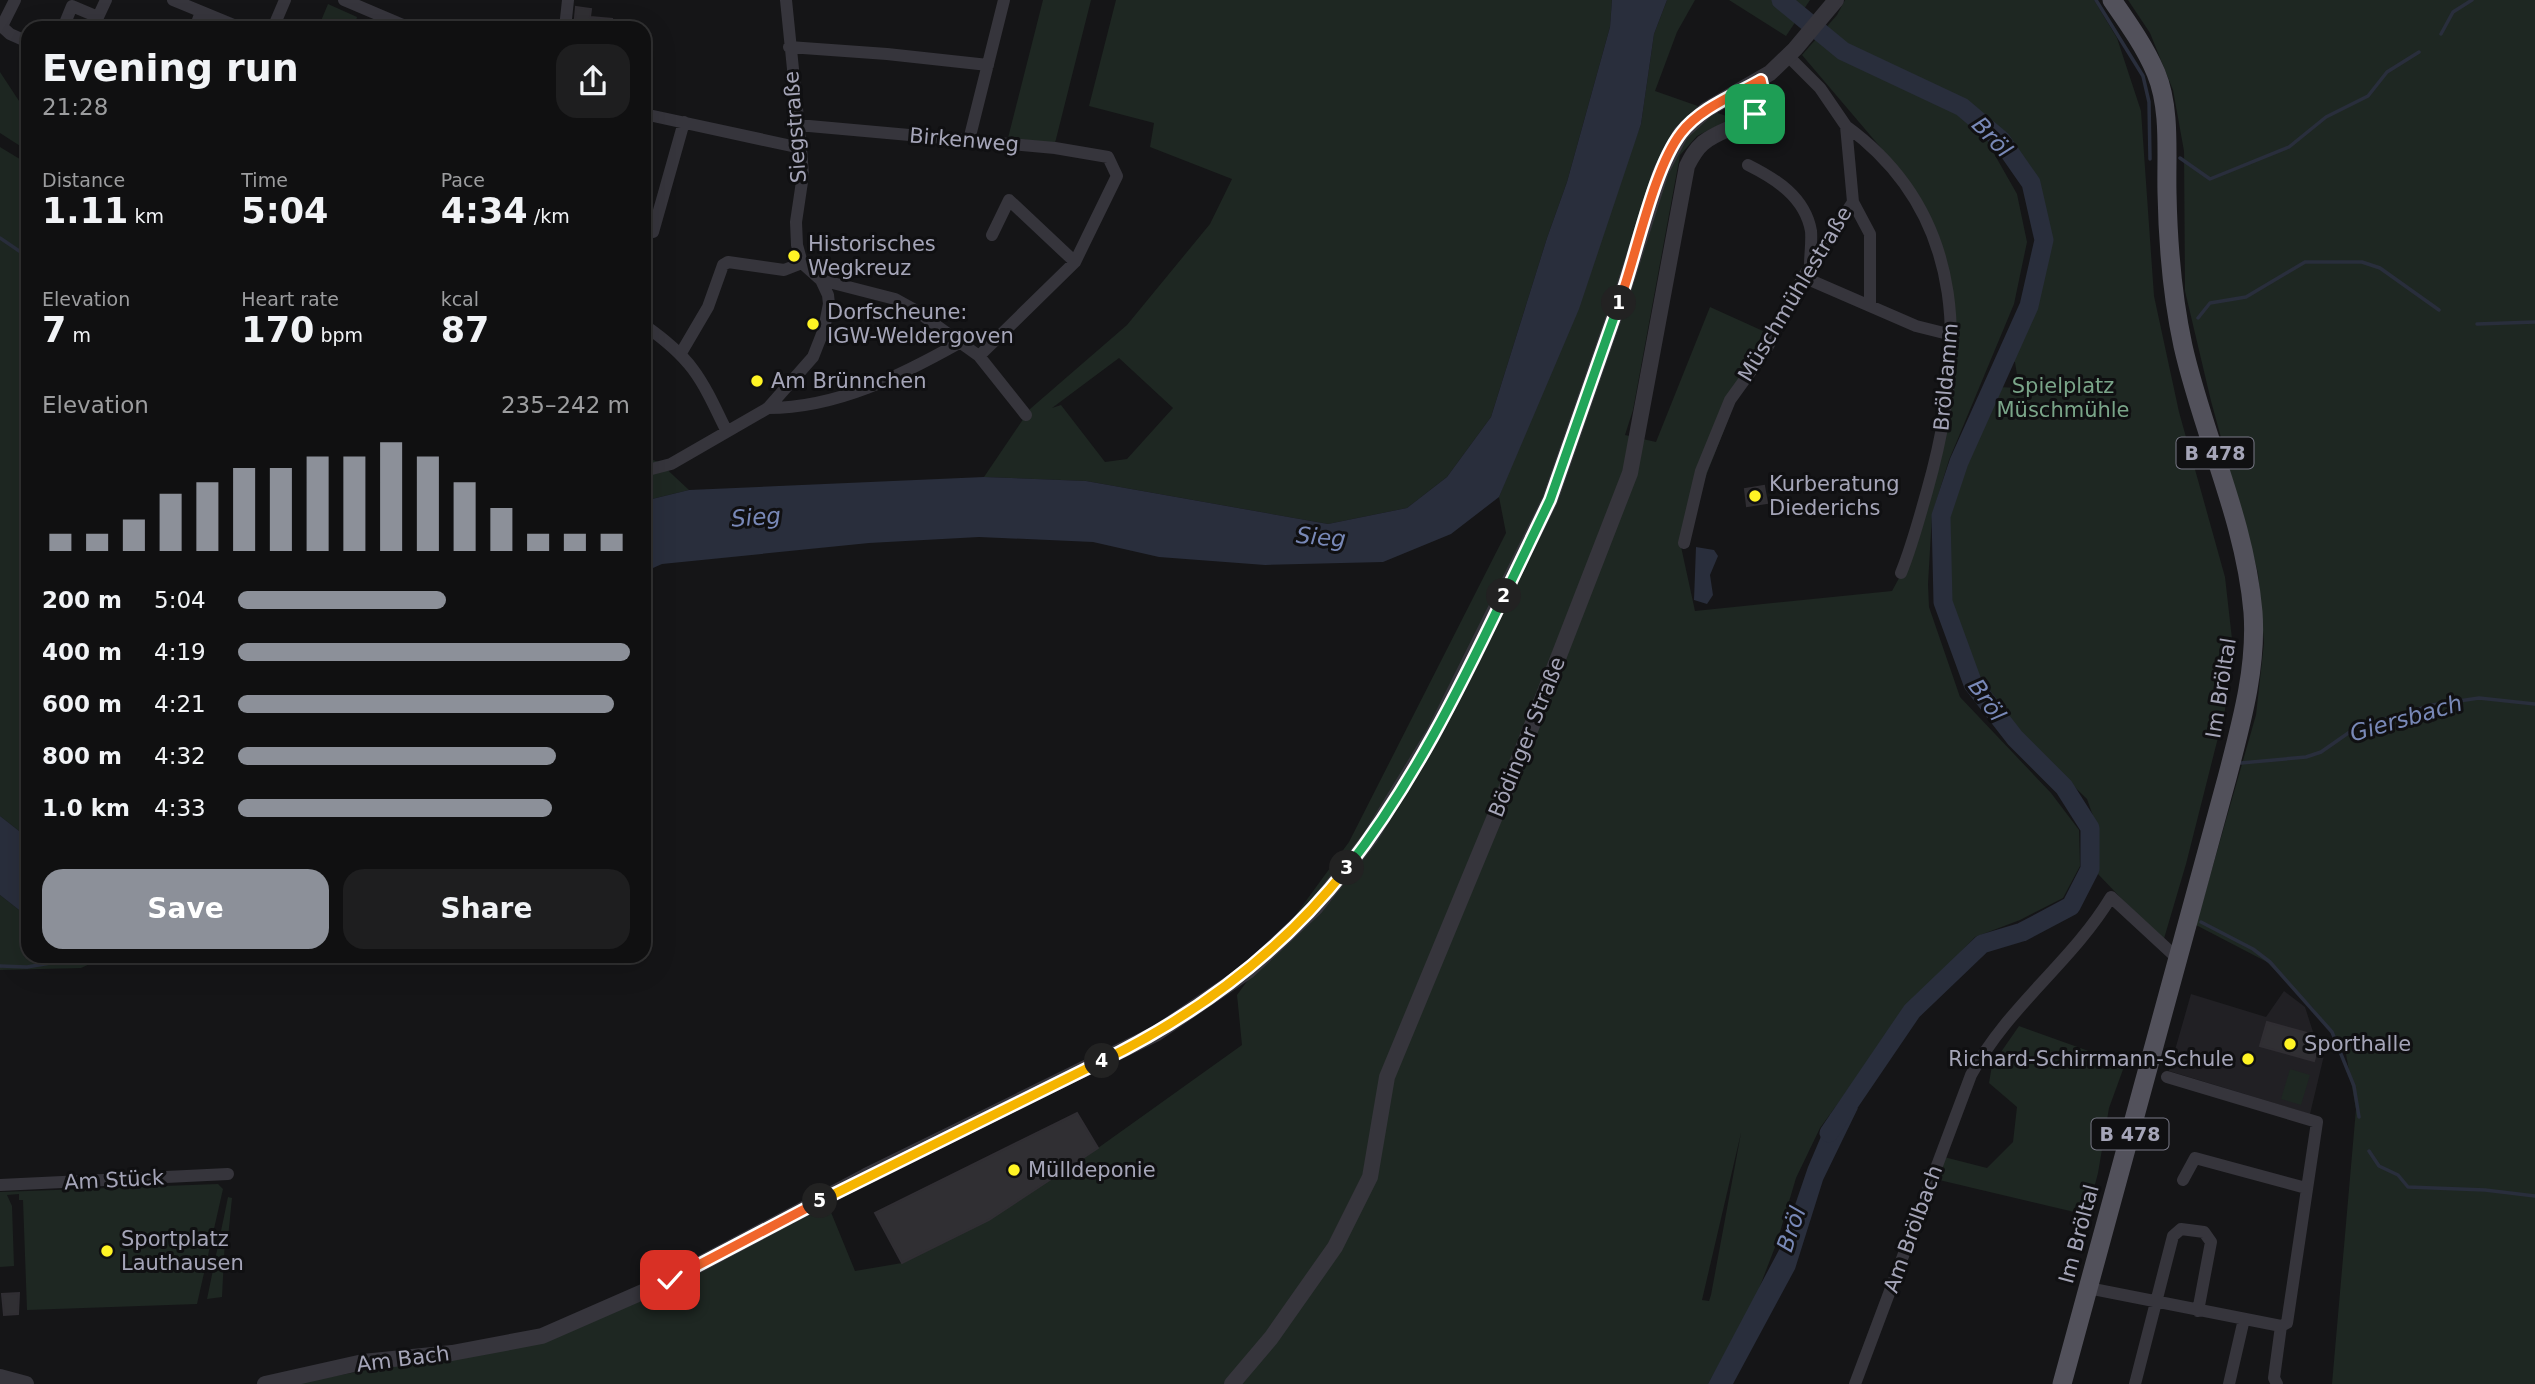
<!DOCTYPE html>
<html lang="en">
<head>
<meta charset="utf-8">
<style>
  body { margin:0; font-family:"DejaVu Sans",sans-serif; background:#1e1e1f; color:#f1f3f6; height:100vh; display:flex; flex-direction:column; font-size:26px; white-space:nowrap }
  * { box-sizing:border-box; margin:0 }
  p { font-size:23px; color:#9c9d9f }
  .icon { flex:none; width:38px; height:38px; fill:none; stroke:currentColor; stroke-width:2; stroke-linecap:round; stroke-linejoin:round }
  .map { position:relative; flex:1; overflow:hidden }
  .side { position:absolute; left:21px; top:21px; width:630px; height:942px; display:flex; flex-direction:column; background:#101011; border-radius:21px; box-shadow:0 7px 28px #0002,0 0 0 2px #303031 }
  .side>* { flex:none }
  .pin { position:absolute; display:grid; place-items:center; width:60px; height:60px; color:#fff; margin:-30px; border-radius:14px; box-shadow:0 4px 10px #0006 }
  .km { position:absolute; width:35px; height:35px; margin:-18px; border-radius:50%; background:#222; color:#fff; font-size:19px; line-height:35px; text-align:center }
  .round { display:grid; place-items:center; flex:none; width:74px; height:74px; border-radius:21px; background:#1e1e1f }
  .summary { display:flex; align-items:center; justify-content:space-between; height:119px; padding:0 21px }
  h1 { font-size:38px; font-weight:600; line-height:52px }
  .figures { display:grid; grid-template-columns:repeat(3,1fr); gap:10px; height:119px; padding:7px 21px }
  .figures div { display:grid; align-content:center }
  .figures b { font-size:35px; font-weight:600 }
  .figures small { font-size:19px; font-weight:400 }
  .figures p { font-size:19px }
  .chart { height:196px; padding:14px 21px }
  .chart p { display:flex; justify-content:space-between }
  .chart svg { width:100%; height:126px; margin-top:7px; stroke:#8c9099; stroke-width:6 }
  .button { display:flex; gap:14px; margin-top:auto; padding:14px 21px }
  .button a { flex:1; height:80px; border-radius:21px; background:#8c9099; color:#fff; font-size:28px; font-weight:600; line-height:80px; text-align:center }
  .button a+a { background:#1e1e1f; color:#f1f3f6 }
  ul { padding:0 21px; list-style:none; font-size:23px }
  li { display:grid; grid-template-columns:112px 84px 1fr; align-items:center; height:52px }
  li i { height:18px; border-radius:9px; background:#8c9099 }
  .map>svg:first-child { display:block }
  .built { fill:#212024 }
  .green { fill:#1e2722; fill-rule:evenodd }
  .water { fill:#292e3c }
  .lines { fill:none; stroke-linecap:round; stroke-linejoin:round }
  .stream { stroke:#292e3c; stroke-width:3.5 }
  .river { stroke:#292e3c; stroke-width:19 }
  .building { fill:#302f33; stroke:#302e33; stroke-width:2 }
  .minor { stroke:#36353c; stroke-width:12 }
  .tertiary { stroke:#36353c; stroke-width:16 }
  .primary { stroke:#52515b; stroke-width:19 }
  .split-1-casing { stroke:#fff; stroke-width:14 }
  .split-2-casing { stroke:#fff; stroke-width:14 }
  .split-3-casing { stroke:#fff; stroke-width:14 }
  .split-4-casing { stroke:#fff; stroke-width:14 }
  .split-5-casing { stroke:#fff; stroke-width:14 }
  .split-6-casing { stroke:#fff; stroke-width:14 }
  .split-1 { stroke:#f0652b; stroke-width:9 }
  .split-2 { stroke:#22a559; stroke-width:9 }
  .split-3 { stroke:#22a559; stroke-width:9 }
  .split-4 { stroke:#f5b400; stroke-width:9 }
  .split-5 { stroke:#f5b400; stroke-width:9 }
  .split-6 { stroke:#f0652b; stroke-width:9 }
  .poi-dot { fill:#fff424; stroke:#101012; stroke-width:2.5 }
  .labels { text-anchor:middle; stroke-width:6; stroke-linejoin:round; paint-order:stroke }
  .shield { fill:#101012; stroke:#787886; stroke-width:2 }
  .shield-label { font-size:19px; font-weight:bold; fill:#a5a5b8 }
  .street-label { font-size:21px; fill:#a5a5b8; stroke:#101012 }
  .poi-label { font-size:21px; fill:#a5a5b8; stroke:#101012; text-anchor:start }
  .park-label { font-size:21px; fill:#7aa589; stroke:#101012 }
  .water-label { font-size:23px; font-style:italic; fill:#7888b7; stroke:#101012 }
</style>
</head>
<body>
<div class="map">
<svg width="2535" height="1384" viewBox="0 0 2535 1384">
  <rect width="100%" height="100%" fill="#151517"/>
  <path class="built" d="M2284 991 2305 1007 2314 1035 2326 1047 2310 1114 2169 1071 2191 994 2266 1017Z"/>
  <path class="green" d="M1043 0H1091L1055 143 1008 138Z
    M1116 0H1612L1610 27 1567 182 1547 238 1491 417 1447 477 1407 508 1328 524 1086 481 984 477 1030 409 1127 325 1210 224 1232 179 1150 147 1154 123 1089 106ZM1119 358 1173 408 1127 459 1105 462 1061 405 1052 408Z
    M1667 0H1695L1677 32 1655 91 1732 118 1697 136 1680 155 1633 410 1625 435 1656 442 1710 307 1763 331 1680 542 1695 611 1892 591 1904 569 1939 457 1953 297 1904 175 1802 55 1837 15 1845 0H2094L2117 38 2141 111 2154 296 2179 412 2225 577 2232 639 2225 710 2186 864 2163 942 2097 873 2098 830 2087 799 2017 731 1976 681 1947 604 1944 518 1998 387 2019 388 2015 362 2009 359 2033 309 2047 240 2036 181 2006 136 1989 119 1992 150 2017 194 2027 242 2014 304 1949 460 1932 515 1928 584 1929 607 1960 697 2051 793 2079 830 2080 866 2063 898 2020 920 1975 937 1908 1007 1820 1128 1796 1178 1777 1242 1755 1299 1708 1384H293L542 1337 828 1205 855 1271 902 1263 989 1220 1098 1148 1242 1045 1237 995 1349 842 1506 533 1499 497 1641 124 1654 34ZM1741 1133 1711 1295 1709 1301 1702 1300Z
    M1729 0H1810L1786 36Z
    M2128 0H2535V1384H2332L2356 1109 2346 1054 2313 1008 2267 962 2196 925 2256 715 2264 643 2258 573 2211 401 2185 291 2184 151 2173 90 2150 33Z
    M328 4 357 17 354 28H318Z
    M0 72 23 107 28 109V151L0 133Z
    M0 147 28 164V838L0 816Z
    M644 457 659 462 689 490 644 501Z
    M0 895 28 917V956H84L94 962 81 968 0 970Z
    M2019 1026 2125 1064 2109 1108 2098 1173 2087 1215 1935 1179 1944 1157 1987 1168 2013 1142 2017 1107 1989 1083 1992 1065Z
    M2290 1069 2310 1075 2301 1105 2281 1099Z
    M218 1184 223 1189 197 1304 27 1310 23 1200H19V1194L7 1195 12 1206 14 1266 0 1267V1192Z
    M228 1197 232 1198 228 1238H225L222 1297 207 1299Z"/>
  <path class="water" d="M1612 0H1667L1654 34 1641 124 1579 309 1499 497 1451 534 1383 562 1265 565 1159 557 1093 542 979 537 869 543 662 564 644 572V501L689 490 984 477 1086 481 1328 524 1407 508 1447 477 1491 417 1547 238 1567 182 1610 27Z
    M1696 547 1714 550 1718 556 1710 575 1713 595 1707 604 1694 600Z
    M0 816 28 838V917L0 895Z
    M1858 1108 1823 1180 1795 1269 1733 1384H1708L1781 1246 1808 1167 1831 1113Z"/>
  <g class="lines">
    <path class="stream" d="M2096 0 2143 76 2149 102 2150 159
      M2441 34 2453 12 2472 0
      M2180 158 2210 179 2289 147 2326 117 2368 96 2387 72 2419 52
      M0 238 28 257
      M2198 318 2210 303 2246 297 2305 262H2362L2380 268 2439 310
      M2477 324 2535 322
      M2241 763 2306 757 2321 752 2354 729 2432 705 2479 698 2535 704
      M2201 922 2253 949 2270 962 2332 1032 2354 1086 2359 1117
      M0 966 27 967 74 959 76 956
      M2369 1151 2379 1166 2398 1175 2408 1187 2485 1190 2535 1196"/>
    <path class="river" d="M1781 0 1843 51 1962 107 2001 140 2031 183 2044 240 2029 306 1959 462 1941 516 1943 602 1973 684 2015 738 2064 787 2090 828V869L2071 906 2022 932 1982 944 1912 1011 1829 1133"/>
  </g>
  <path class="building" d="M576 7 591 9 590 17 612 19 611 28H574Z
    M1764 486 1767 503 1747 506 1745 489Z
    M2267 1022 2314 1035 2319 1041 2314 1061 2260 1046Z
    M1077 1113 1098 1148 989 1220 902 1263 875 1213Z
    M19 1293 18 1314 4 1315 2 1294Z"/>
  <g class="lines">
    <path class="minor" d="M173 0 241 28
      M344 0 410 28
      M786 0 801 148 803 175 796 222 797 245 802 263 821 280 895 299 915 310 979 356 1026 415
      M0 25 10 34 28 42
      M2 26 15 0
      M63 28 72 6 98 17 106 0
      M195 28 201 12
      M273 28 285 0
      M565 28 568 0
      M789 47 887 54 988 65
      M644 114 801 148
      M798 125 1055 148 1108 157 1117 176 1075 262 979 356
      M1846 126C1971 217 1965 357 1927 491 1919 519 1912 546 1901 573
      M969 140 1004 0
      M1748 165C1776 179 1805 197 1811 231 1812 242 1810 254 1810 265
      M1853 202 1870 234V306
      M653 232 684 122
      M992 235 1009 200 1075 262
      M1803 277 1916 326 1952 335
      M644 325C693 359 701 378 726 430
      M681 353 708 307 723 265 728 262 784 270 802 263
      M768 408C837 408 900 376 959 343
      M644 471 671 464 768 408 813 357 824 329 829 304 828 295 821 280
      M1684 543 1701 471 1730 400 1766 350 1803 277 1853 202 1846 126 1820 88 1788 56
      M2183 1180 2195 1158 2306 1188
      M0 1185 228 1174
      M2088 1288 2281 1326 2287 1323 2317 1122 2167 1077
      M1855 1384 1971 1075C2007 1007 2072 962 2111 897L2177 958
      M2135 1384 2173 1236 2181 1229 2204 1232 2211 1242 2198 1311
      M2229 1384 2244 1319
      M2277 1384 2274 1378 2281 1326"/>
    <path class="tertiary" d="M0 1377 26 1384
      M265 1384 363 1362 452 1353 542 1336 670 1280 866 1176 1157 1033 1248 971 1315 908 1370 838 1434 733 1550 500 1622 294 1661 171 1681 133 1706 110 1770 73 1795 49 1836 0
      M1232 1384 1271 1338 1335 1247 1370 1177 1387 1077 1522 751 1630 473 1687 166C1691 158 1695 150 1703 143 1727 123 1773 124 1761 80"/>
    <path class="primary" d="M2062 1384 2227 778C2241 724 2257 668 2253 612 2245 519 2203 435 2183 346 2172 295 2168 245 2167 193 2166 155 2171 109 2156 73 2145 47 2128 23 2112 0"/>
  </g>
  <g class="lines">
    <g class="split-1-casing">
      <path id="split-1" d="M1619 303C1636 257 1653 169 1681 133 1700 108 1735 95 1761 80 1765 94 1764 102 1755 114"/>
    </g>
    <g class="split-2-casing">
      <path id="split-2" d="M1504 596 1550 500 1619 303"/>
    </g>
    <g class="split-3-casing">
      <path id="split-3" d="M1347 868C1411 786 1459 690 1504 596"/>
    </g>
    <g class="split-4-casing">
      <path id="split-4" d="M1102 1061C1198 1014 1280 953 1347 868"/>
    </g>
    <g class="split-5-casing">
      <path id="split-5" d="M820 1201 1102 1061"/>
    </g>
    <g class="split-6-casing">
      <path id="split-6" d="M670 1280 820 1201"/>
    </g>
    <use href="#split-1" class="split-1"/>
    <use href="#split-2" class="split-2"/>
    <use href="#split-3" class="split-3"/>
    <use href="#split-4" class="split-4"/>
    <use href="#split-5" class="split-5"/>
    <use href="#split-6" class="split-6"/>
  </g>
  <g class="poi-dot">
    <circle cx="794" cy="256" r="7"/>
    <circle cx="813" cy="324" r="7"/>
    <circle cx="757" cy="381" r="7"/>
    <circle cx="1755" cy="496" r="7"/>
    <circle cx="2290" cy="1044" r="7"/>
    <circle cx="2248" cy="1059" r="7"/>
    <circle cx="1014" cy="1170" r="7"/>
    <circle cx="107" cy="1251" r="7"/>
  </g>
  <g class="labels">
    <g class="shield">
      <rect x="2176.5" y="437.5" width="77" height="31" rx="5"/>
      <rect x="2091.5" y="1118.5" width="77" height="31" rx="5"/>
    </g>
    <g class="shield-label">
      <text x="2215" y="460">B 478</text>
      <text x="2130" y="1141">B 478</text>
    </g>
    <g class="street-label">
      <text transform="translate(795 127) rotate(-94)" y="7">Siegstraße</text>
      <text transform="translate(964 140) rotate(5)" y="7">Birkenweg</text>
      <text transform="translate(1795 294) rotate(-59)" y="7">Müschmühlestraße</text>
      <text transform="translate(1946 377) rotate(-85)" y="7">Bröldamm</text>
      <text transform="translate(2221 688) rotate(-81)" y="7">Im Bröltal</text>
      <text transform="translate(1527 737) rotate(-68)" y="7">Bödinger Straße</text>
      <text transform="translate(114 1180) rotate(-3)" y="7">Am Stück</text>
      <text transform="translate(1913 1229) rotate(-70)" y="7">Am Brölbach</text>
      <text transform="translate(2079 1234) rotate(-75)" y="7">Im Bröltal</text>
      <text transform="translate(403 1359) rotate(-7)" y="7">Am Bach</text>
    </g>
    <g class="poi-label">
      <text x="808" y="251">Historisches<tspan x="808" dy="24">Wegkreuz</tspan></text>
      <text x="827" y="319">Dorfscheune:<tspan x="827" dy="24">IGW-Weldergoven</tspan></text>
      <text x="771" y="388">Am Brünnchen</text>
      <text x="1769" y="491">Kurberatung<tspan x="1769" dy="24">Diederichs</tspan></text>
      <text x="2304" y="1051">Sporthalle</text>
      <text x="2234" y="1066" text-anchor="end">Richard-Schirrmann-Schule</text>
      <text x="1028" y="1177">Mülldeponie</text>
      <text x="121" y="1246">Sportplatz<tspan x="121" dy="24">Lauthausen</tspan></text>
    </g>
    <g class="park-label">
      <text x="2063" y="393">Spielplatz<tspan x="2063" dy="24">Müschmühle</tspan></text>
    </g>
    <g class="water-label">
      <text transform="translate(1992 137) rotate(46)" y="8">Bröl</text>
      <text transform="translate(756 517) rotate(-4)" y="8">Sieg</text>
      <text transform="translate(1321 537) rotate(5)" y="8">Sieg</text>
      <text transform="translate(1987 700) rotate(55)" y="8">Bröl</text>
      <text transform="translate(2406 718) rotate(-16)" y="8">Giersbach</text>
      <text transform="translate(1791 1229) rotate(-71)" y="8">Bröl</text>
    </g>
  </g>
</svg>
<div class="pin" style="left:1755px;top:114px;background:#1e9e55"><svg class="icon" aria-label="arrive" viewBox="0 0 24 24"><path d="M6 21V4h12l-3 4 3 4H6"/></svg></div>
<div class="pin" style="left:670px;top:1280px;background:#d93025"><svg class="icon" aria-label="check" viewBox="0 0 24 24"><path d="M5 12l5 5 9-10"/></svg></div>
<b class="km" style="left:1619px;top:303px">1</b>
<b class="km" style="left:1504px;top:596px">2</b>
<b class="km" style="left:1347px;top:868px">3</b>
<b class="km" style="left:1102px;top:1061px">4</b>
<b class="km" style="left:820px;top:1201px">5</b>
<section class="side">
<div class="summary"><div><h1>Evening run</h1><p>21:28</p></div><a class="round"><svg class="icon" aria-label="share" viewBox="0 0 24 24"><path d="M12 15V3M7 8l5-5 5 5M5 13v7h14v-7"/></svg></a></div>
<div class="figures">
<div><p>Distance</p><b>1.11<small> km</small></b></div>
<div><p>Time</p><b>5:04</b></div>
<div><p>Pace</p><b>4:34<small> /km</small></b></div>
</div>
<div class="figures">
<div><p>Elevation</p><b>7<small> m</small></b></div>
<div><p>Heart rate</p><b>170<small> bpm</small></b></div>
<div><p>kcal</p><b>87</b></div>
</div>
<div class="chart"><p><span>Elevation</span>235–242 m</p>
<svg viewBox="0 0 160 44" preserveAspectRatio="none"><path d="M5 44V38M15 44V38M25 44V33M35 44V24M45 44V20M55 44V15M65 44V15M75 44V11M85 44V11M95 44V6M105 44V11M115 44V20M125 44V29M135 44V38M145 44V38M155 44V38"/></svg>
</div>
<ul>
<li><b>200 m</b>5:04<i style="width:53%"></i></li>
<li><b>400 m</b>4:19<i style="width:100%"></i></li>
<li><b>600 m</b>4:21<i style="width:96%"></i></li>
<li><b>800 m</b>4:32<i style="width:81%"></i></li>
<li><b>1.0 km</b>4:33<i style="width:80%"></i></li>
</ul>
<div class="button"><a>Save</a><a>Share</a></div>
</section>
</div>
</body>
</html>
